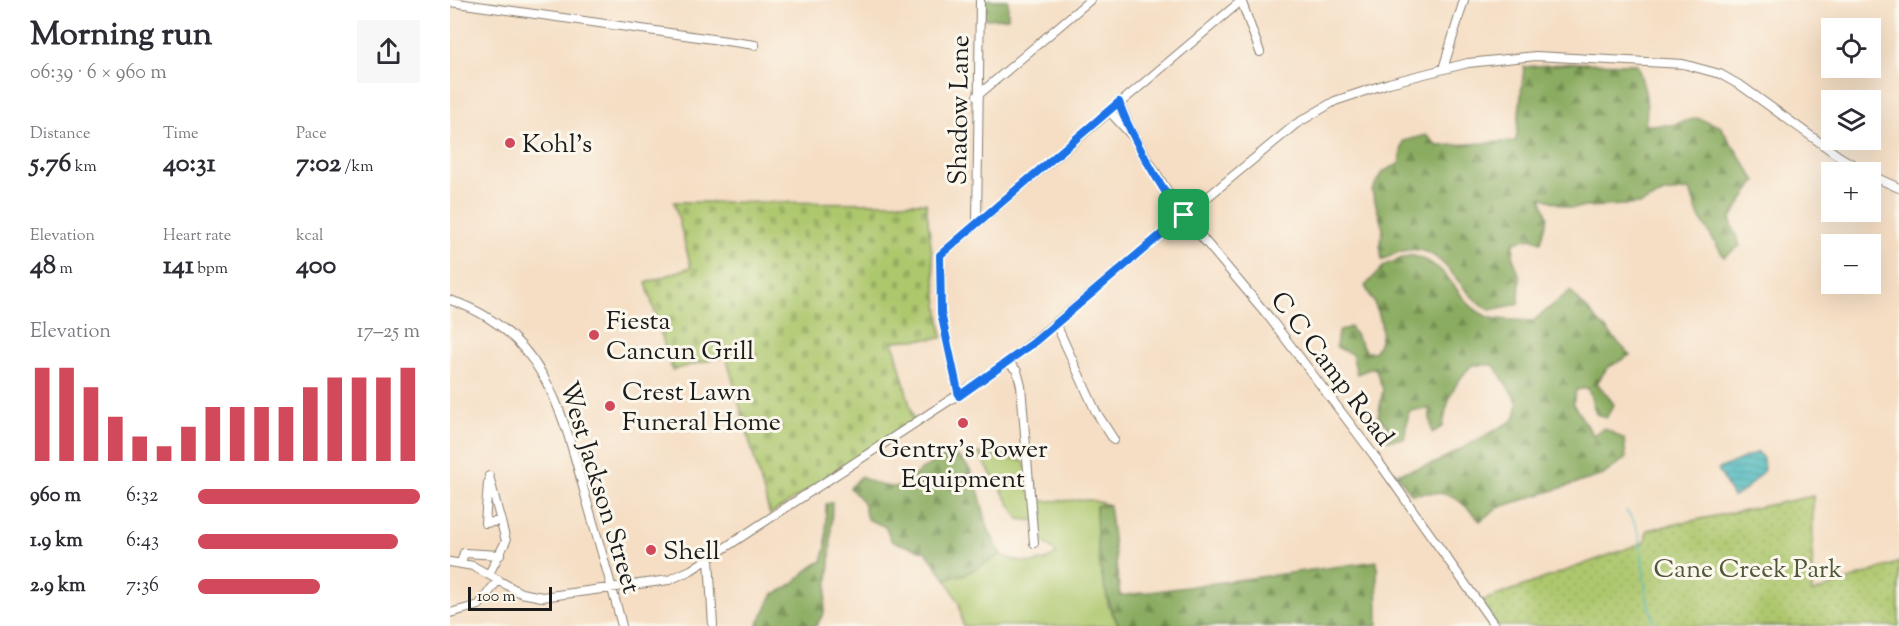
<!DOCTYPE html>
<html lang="en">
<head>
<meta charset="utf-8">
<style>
  body { margin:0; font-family:"Sorts Mill Goudy",serif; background:#f7f7f7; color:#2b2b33; height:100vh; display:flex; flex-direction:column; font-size:22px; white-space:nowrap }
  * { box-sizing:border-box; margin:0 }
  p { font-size:20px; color:#7c7c81 }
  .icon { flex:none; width:33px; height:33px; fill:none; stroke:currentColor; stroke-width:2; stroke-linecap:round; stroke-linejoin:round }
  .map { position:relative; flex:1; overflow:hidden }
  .details { display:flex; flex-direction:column; background:#fff; width:450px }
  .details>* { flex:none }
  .buttons { position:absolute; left:1371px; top:18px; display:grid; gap:12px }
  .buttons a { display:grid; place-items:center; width:60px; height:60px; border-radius:0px; background:#fff; box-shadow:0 6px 24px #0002; font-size:30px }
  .scale { position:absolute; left:18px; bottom:15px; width:84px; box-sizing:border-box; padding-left:6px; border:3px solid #1c1c1c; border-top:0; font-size:16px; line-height:21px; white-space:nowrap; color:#1c1c1c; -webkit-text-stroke:4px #fbf7ec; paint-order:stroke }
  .pin { position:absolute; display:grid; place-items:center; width:51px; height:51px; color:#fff; margin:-26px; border-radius:12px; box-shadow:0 3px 9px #0006 }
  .round { display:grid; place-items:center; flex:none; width:63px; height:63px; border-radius:0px; background:#f7f7f7 }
  .headline { display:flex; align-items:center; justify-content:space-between; height:102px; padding:0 30px }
  h1 { font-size:33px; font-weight:700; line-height:45px }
  .figures { display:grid; grid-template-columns:repeat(3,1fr); gap:9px; height:102px; padding:6px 30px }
  .figures div { display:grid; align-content:center }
  .figures b { font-size:26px; font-weight:700 }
  .figures small { font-size:16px; font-weight:400 }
  .figures p { font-size:16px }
  .chart { height:168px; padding:12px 30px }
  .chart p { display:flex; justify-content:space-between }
  .chart svg { width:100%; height:108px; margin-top:6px; stroke:#d1495b; stroke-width:6 }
  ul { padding:0 30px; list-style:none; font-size:20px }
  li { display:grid; grid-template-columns:96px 72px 1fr; align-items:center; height:45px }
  li i { height:15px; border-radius:8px; background:#d1495b }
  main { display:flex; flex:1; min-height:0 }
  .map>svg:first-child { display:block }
  .green { fill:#adc76d; stroke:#647244; stroke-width:1.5 }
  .forest { fill:url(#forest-firs); stroke:#53643e; stroke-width:1.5 }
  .cemetery { fill:url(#cemetery-stones); stroke:#647244; stroke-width:1.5 }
  .park { fill:url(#park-dots); stroke:#647244; stroke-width:1.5 }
  .water { fill:url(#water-rules); stroke:#30686c; stroke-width:1.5 }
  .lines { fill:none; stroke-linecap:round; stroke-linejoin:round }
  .stream { stroke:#45b5bb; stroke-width:1.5 }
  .minor-casing { stroke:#887d70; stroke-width:10 }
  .minor { stroke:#fff; stroke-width:8 }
  .route-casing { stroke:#fff; stroke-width:12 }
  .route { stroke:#1a73e8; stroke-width:8 }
  .poi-dot { fill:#d1495b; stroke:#fbf7ec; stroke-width:2 }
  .labels { text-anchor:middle; stroke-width:6; stroke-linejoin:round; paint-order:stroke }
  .street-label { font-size:26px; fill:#1c1c1c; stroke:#fbf7ec }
  .poi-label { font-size:26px; fill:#1c1c1c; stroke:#fbf7ec; text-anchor:start }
  .park-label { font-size:26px; fill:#4f5838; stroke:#fbf7ec }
</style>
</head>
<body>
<main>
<section class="details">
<div class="headline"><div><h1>Morning run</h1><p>06:39 · 6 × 960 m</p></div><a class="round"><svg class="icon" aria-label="share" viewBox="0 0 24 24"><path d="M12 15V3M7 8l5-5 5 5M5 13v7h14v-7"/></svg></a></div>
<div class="figures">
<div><p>Distance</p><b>5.76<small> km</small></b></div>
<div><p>Time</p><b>40:31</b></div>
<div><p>Pace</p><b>7:02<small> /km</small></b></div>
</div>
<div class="figures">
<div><p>Elevation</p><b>48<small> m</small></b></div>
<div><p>Heart rate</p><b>141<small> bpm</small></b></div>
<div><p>kcal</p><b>400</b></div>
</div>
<div class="chart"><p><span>Elevation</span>17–25 m</p>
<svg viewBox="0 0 160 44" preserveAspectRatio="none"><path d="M5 44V6M15 44V6M25 44V14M35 44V26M45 44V34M55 44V38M65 44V30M75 44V22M85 44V22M95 44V22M105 44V22M115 44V14M125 44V10M135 44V10M145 44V10M155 44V6"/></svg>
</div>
<ul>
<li><b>960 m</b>6:32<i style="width:100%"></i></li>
<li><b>1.9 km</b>6:43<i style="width:90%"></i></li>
<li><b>2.9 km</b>7:36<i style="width:55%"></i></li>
</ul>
</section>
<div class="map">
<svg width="1449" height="626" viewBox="0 0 1449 626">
  <defs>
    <pattern id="forest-firs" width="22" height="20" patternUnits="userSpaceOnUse" patternTransform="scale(1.5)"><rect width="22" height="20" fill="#8aac60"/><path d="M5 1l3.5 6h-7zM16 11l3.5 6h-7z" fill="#708b4e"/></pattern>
    <pattern id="cemetery-stones" width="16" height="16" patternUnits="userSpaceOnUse" patternTransform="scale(1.5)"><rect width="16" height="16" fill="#adc76d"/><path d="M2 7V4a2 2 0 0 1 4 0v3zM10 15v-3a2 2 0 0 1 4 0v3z" fill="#94aa5e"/></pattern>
    <pattern id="park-dots" width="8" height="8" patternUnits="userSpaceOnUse" patternTransform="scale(1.5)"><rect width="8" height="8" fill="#adc76d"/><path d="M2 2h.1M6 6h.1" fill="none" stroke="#94aa5e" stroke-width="1.8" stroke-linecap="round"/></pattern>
    <pattern id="water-rules" width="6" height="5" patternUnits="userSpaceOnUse" patternTransform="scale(1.5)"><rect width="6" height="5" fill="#45b5bb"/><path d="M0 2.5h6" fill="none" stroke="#399297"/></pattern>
  </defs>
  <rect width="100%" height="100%" fill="#fbf7ec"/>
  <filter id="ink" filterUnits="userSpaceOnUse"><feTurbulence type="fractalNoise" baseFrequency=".0167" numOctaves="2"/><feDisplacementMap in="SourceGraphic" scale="12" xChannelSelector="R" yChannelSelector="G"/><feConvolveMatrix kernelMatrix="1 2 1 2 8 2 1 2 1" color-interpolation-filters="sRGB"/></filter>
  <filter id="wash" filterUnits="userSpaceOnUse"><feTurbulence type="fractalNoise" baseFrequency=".008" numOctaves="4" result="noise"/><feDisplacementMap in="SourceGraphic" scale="24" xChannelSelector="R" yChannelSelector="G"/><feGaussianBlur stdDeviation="1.35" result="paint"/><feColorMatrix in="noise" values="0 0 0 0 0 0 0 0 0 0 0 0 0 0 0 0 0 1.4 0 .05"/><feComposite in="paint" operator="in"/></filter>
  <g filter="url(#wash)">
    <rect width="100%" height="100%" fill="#f5dec4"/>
    <path class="green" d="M528 453 573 461 585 482 590 501 641 500 659 505 646 506 658 605 669 626H513L509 603 496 579 515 574 551 555C572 564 587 567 607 554L593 541 586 521 569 519Z"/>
    <path class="forest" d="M533 0H558V18L535 19Z
      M1126 63 1187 64C1194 86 1200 102 1195 125H1221L1247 118 1270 126 1306 181 1280 219 1290 246 1274 257 1248 215 1240 190 1214 193 1191 204 1120 208 1091 197 1098 217 1091 242 1081 238 1064 242 1063 258 1070 277 1069 304 1040 310C1000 289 991 224 932 260L930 245 933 229 922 191 932 172 949 164 953 141 976 135 988 146 1066 141 1074 67Z
      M960 255C1005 265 1002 300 1036 316 1048 322 1069 319 1083 321L1120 291 1180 355 1157 368 1147 383 1164 404 1156 418 1146 414 1138 388 1126 390 1123 404 1143 435 1154 428 1174 439 1176 458 1153 475 1050 507 1030 521C1005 494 999 490 962 494L946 474 985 463 1064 420 1068 403 1044 365H1022C1003 384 997 400 993 426L982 433 979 409 959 411 954 439 937 440V425L928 417 933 390 925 367 907 374 902 354 886 347 888 332 900 327 916 352H924C941 331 926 305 915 286L935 265Z
      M503 454C528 466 530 501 537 525 540 535 547 545 551 555L515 574 496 579 476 552 441 541 436 527 417 519 413 502 400 488 411 476C427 487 442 488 461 487L462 477 480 464Z
      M382 503 380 563 374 613 366 626H307L323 594C347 587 349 572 372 561L376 547V504Z
      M659 505 670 596 927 561 928 626H669C649 587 647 549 646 506Z"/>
    <path class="cemetery" d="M224 202 476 203 492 338 443 341 464 421 320 515 276 356 222 370 196 283 241 267Z"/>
    <path class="park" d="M1363 496 1362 593 1449 562V626H1048L1032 601 1195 542 1197 530Z"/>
    <path class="water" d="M1308 452 1313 459 1314 470 1295 490 1283 497 1268 469Z"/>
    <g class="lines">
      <path class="stream" d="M1176 511 1183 520 1190 537 1196 595 1205 626"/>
    </g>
  </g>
  <g filter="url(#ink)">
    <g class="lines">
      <g class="minor-casing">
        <path id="minor" d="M791 0 810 52
          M0 2 305 45
          M993 69 1014 0
          M527 96 640 0
          M659 111 685 139 669 102
          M685 139 729 210 819 317 923 454 1045 626
          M1420 175 1449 188
          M527 221 530 0
          M0 300C94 331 113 413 136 498 148 540 161 583 172 626
          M606 324 646 412 664 440
          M558 362 567 371 571 386 584 543
          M509 396 491 313 490 255 791 1
          M39 476 56 541 39 574
          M38 483 35 523 51 521
          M259 559 263 626
          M0 562 23 566 71 593 92 597 219 580 241 570 558 362 846 124 885 101 939 83 1018 63 1086 56 1233 64 1270 74 1293 87 1390 157 1416 172
          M11 563 14 553 50 555
          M0 613 29 605 48 580"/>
      </g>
      <use href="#minor" class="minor"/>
    </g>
  </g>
  <g class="lines" filter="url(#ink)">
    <g class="route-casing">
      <path id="route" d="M669 102C677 128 715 198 734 215L582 344 509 396 491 313 490 255Z"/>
    </g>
    <use href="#route" class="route"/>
  </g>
  <g class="poi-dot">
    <circle cx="60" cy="143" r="6"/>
    <circle cx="144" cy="335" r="6"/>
    <circle cx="160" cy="406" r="6"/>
    <circle cx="513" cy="423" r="6"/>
    <circle cx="201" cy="550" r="6"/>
  </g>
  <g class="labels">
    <g class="street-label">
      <text transform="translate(508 110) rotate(-89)" y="9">Shadow Lane</text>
      <text transform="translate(883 368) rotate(53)" y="9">C C Camp Road</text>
      <text transform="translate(151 487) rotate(73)" y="9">West Jackson Street</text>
    </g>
    <g class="poi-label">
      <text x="72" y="152">Kohl's</text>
      <text x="156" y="329">Fiesta<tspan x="156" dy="30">Cancun Grill</tspan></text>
      <text x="172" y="400">Crest Lawn<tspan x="172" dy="30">Funeral Home</tspan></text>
      <text x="513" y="457" text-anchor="middle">Gentry's Power<tspan x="513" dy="30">Equipment</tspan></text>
      <text x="213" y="559">Shell</text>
    </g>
    <g class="park-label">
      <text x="1298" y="577">Cane Creek Park</text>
    </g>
  </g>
</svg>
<div class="buttons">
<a><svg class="icon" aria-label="locate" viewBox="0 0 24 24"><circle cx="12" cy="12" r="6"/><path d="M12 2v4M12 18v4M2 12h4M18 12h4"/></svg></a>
<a><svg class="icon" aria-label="layers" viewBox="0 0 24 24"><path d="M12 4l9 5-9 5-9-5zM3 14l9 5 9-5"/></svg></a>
<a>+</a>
<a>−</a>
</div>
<div class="scale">100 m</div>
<div class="pin" style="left:734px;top:215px;background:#1e9e55"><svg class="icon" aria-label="arrive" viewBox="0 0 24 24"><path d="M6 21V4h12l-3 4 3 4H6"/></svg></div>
</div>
</main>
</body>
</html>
